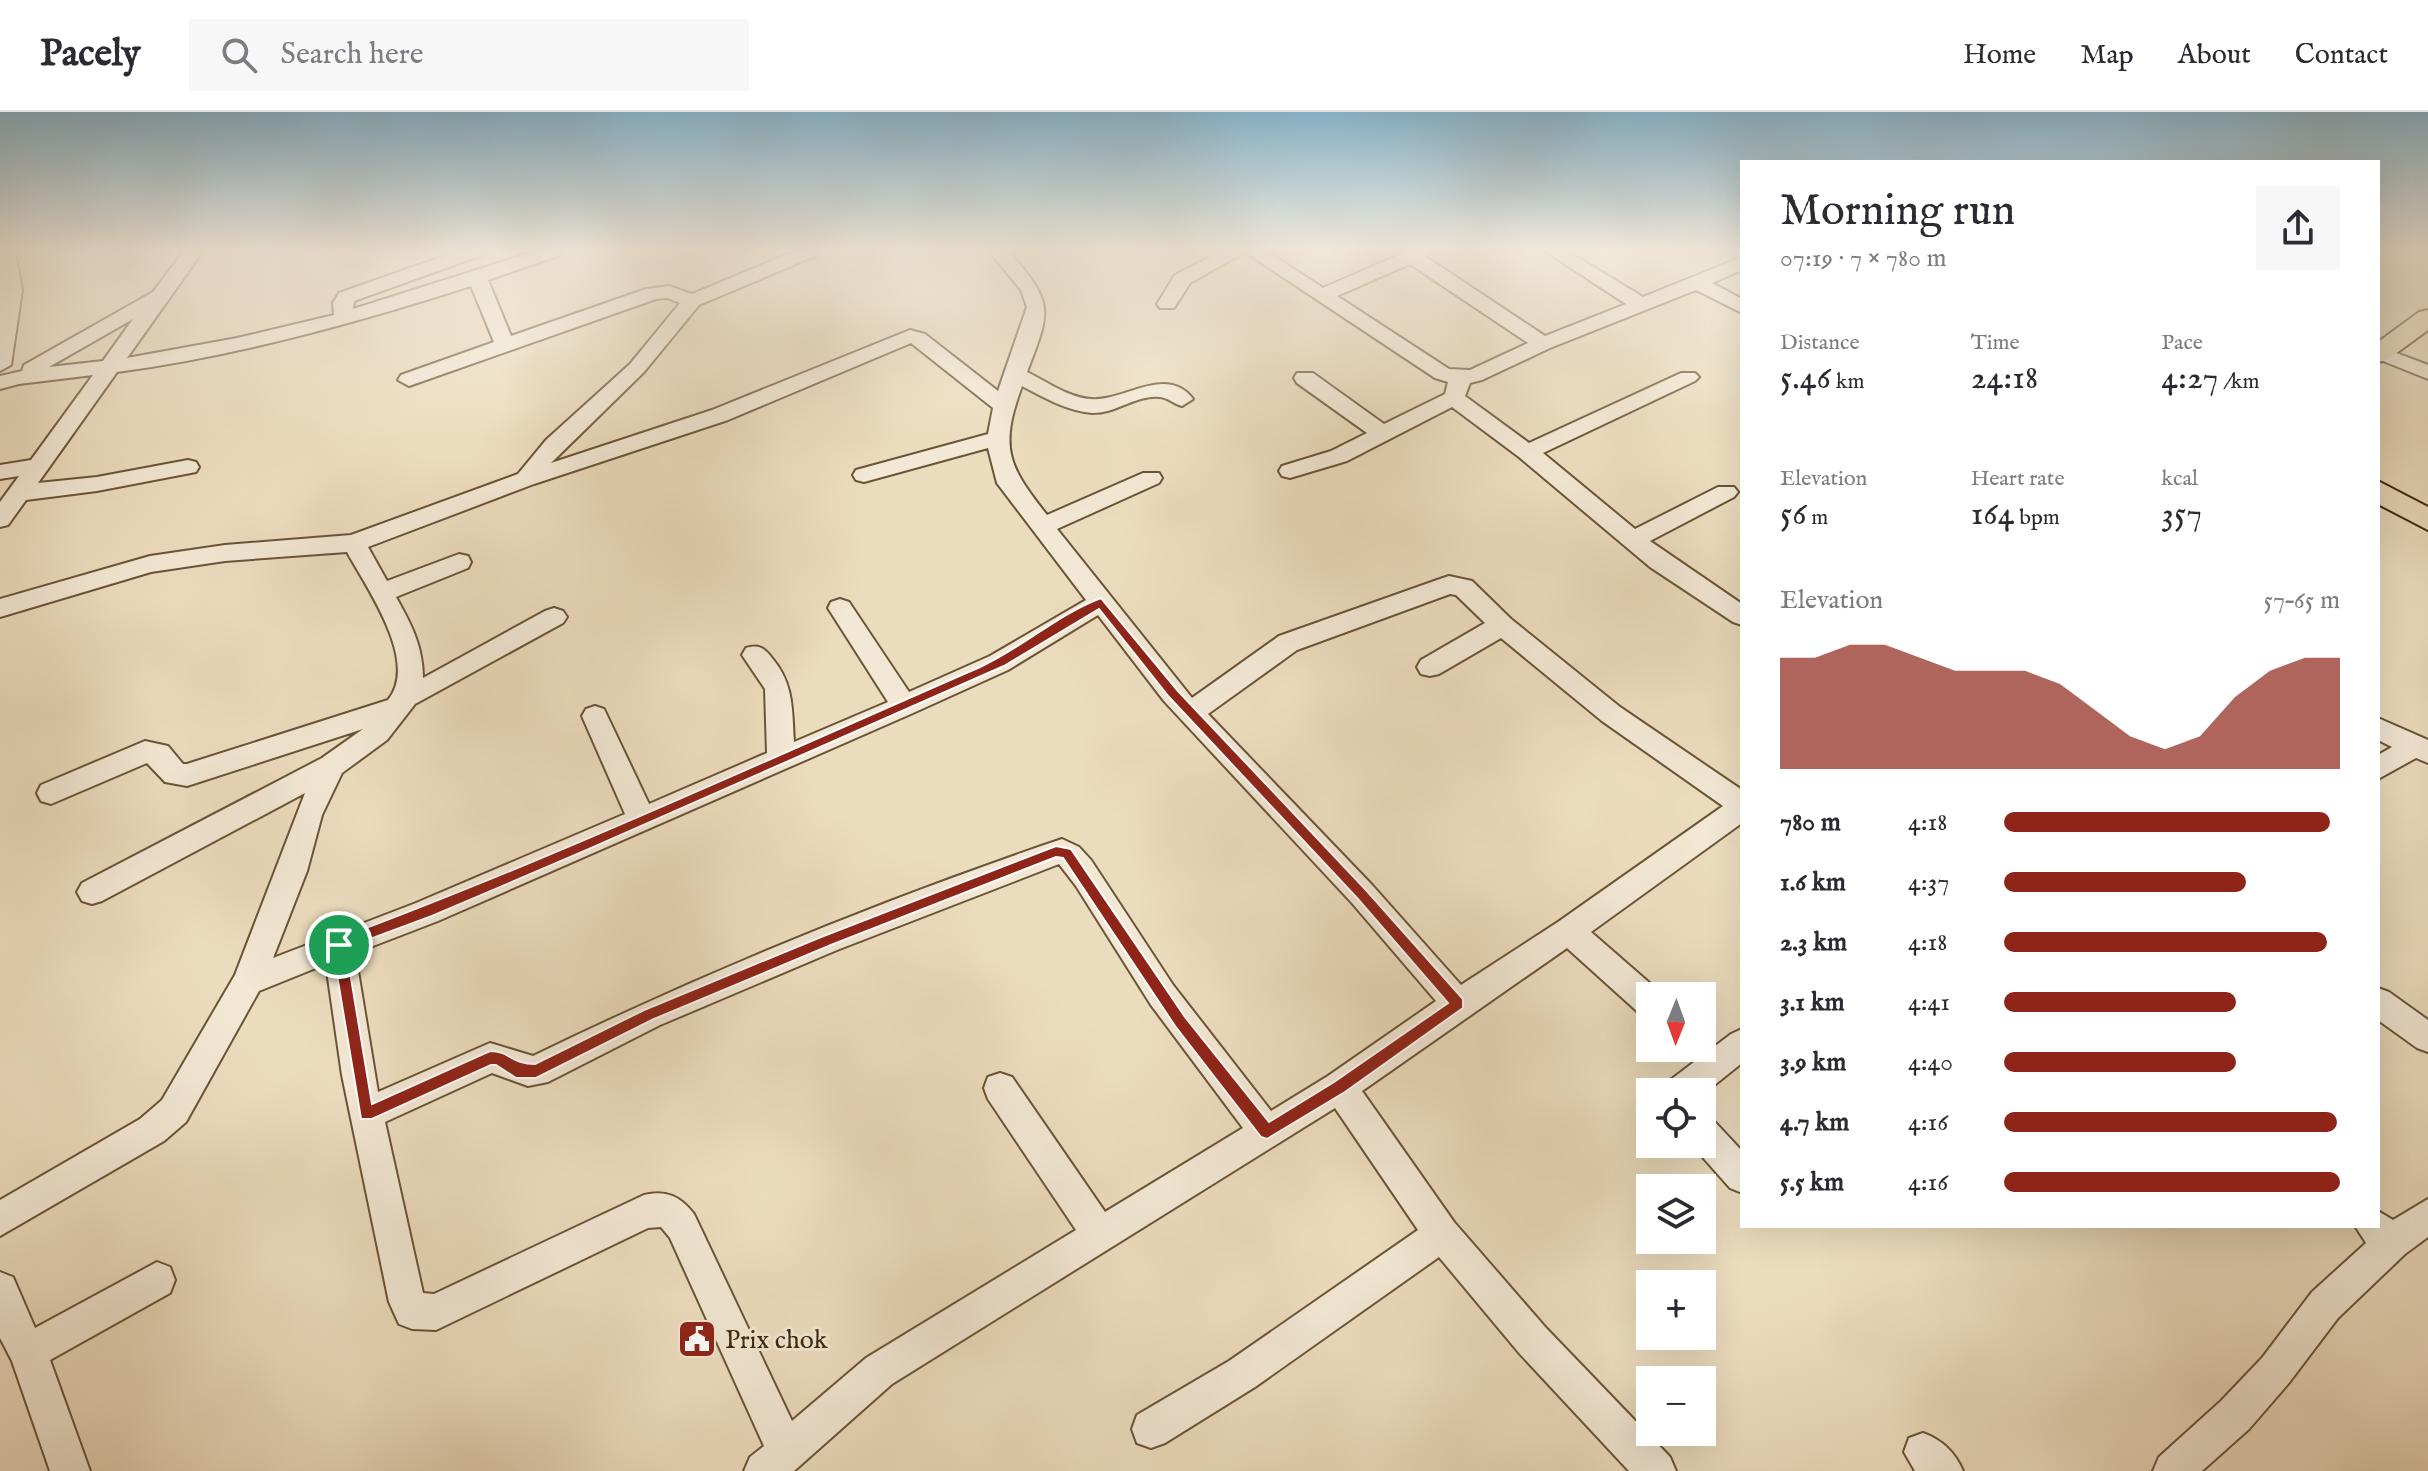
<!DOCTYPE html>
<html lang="en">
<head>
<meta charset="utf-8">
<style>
  body { margin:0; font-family:"IM FELL English",serif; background:#f7f7f7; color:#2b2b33; height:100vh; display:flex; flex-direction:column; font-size:30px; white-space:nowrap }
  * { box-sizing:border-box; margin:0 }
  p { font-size:26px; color:#7c7c81 }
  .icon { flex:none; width:44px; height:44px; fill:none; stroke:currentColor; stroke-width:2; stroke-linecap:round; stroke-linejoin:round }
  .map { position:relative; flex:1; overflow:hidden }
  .sheet { position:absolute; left:1740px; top:48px; width:640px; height:1068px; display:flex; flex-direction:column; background:#fff; border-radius:0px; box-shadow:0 8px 32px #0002 }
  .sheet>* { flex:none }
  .needle { width:52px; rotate:181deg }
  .controls { position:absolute; left:1636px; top:870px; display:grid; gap:16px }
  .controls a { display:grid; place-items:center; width:80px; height:80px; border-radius:0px; background:#fff; box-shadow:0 8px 32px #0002; font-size:40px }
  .pin { position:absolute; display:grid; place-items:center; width:68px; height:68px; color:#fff; margin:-34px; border:4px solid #fff; border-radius:50%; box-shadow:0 2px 8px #0007 }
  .round { display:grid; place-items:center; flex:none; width:84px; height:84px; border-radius:0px; background:#f7f7f7 }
  .head { display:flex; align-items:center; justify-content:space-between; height:136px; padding:0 40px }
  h1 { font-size:44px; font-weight:600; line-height:60px }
  .stats { display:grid; grid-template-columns:repeat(3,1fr); gap:12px; height:136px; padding:8px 40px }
  .stats div { display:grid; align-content:center }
  .stats b { font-size:34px; font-weight:600 }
  .stats small { font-size:22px; font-weight:400 }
  .stats p { font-size:22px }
  .chart { height:224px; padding:16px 40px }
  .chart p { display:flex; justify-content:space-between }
  .chart svg { width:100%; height:144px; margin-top:8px; fill:#8f2418; opacity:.7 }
  ul { padding:0 40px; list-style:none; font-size:26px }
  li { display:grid; grid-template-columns:128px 96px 1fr; align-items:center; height:60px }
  li i { height:20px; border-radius:10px; background:#8f2418 }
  header { display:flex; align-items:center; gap:48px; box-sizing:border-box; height:112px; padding:0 40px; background:#fff; border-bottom:2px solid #e1e1e2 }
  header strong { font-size:38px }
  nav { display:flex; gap:44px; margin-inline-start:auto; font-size:28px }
  .search { width:560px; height:72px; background:#f7f7f7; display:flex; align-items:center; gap:20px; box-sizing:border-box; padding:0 28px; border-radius:0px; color:#7c7c81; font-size:30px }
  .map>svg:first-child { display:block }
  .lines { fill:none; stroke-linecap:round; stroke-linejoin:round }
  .minor-casing { stroke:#6a5436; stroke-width:4 }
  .major-casing { stroke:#3e2708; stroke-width:4 }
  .minor { fill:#f3e8d5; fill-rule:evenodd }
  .major { fill:#ecdcbe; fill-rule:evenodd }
  .route { fill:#8f2418; stroke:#fff; stroke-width:2; fill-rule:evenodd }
  .labels { text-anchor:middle; stroke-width:6; stroke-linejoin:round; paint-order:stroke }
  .near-poi-label { font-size:26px; fill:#3e2708; stroke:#f3e8d5; text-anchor:start }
</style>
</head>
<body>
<header>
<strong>Pacely</strong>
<div class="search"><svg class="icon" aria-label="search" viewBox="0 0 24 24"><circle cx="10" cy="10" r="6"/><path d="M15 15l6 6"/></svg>Search here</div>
<nav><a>Home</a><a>Map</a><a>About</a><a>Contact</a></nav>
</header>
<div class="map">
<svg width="2428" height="1359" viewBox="0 0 2428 1359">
  <rect width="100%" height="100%" fill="#ecdcbe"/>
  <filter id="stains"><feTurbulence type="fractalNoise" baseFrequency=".0025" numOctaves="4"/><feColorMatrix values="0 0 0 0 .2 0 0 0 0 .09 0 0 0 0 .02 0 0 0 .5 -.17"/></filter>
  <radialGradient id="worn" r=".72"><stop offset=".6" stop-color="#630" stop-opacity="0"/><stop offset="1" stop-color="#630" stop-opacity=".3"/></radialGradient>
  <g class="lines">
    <g class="minor-casing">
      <path id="minor" d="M0 139H15L22 178 11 253 0 259Z
        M184 139H203L127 246 237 226 334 203 333 191 339 181 458 139H485L482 143 354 189 353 197 536 139H562L560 143 488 168 511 224 646 177 669 174 692 182 795 139H819L817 143 699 193 644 260 551 351 712 298 910 218 925 222 998 279 1027 195 1021 178 989 139H1009C1053 192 1052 195 1027 260 1046 269 1069 286 1091 287 1124 290 1166 252 1193 287L1182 294C1174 292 1167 285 1159 285 1136 283 1115 302 1092 301 1067 299 1043 285 1022 274 999 336 1008 354 1047 403L1143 361H1159L1162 366 1159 371 1057 417 1192 586 1279 524 1440 467 1449 464 1472 469 1511 507 1620 595 1742 678V711L1591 820 1661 881 1662 884H1650V905L1639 901 1567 836 1362 979 1454 1110 1546 1216 1670 1345 1676 1359H1629L1520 1242 1439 1145 1255 1275 1165 1331 1151 1336 1137 1331 1132 1317 1137 1303 1229 1249 1418 1118 1335 996 892 1272 794 1359H744L750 1345 764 1334 670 1126 661 1115 648 1116 436 1218 412 1217 399 1212 389 1190 342 963 326 852 259 879 186 1010 164 1029 0 1124V1088L140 1007 162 988 235 863 305 681 102 789 92 792 82 789 77 780 82 771 322 646 363 617 187 674 165 670 147 651 51 692 41 689 37 681 41 673 145 629 168 634 183 652H187L388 588C420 550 366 475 347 440L225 449 151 460 0 505V487L150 444 225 433 351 423 518 362 546 328 630 252 680 191 667 186 656 187 409 274 398 268 401 263 494 230 471 174C355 211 237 244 117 260L38 371 97 365 188 348 196 350 199 355 196 360 97 379 26 388 8 413 0 415V390L19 364 0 367V353L31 348 93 263 19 272 0 277V264L22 259 24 253 153 180ZM133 207 103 249 49 255ZM911 231 993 296 988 322 856 358 853 363 856 368 864 370 988 336 997 371 1086 488 990 544 909 580 849 490 840 487 831 490 828 496 888 590 794 630C792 598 794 572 772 546 764 536 759 532 746 536L742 543 765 577 767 641 649 692 604 597 595 594 586 597 582 604 625 702 416 791 273 846 307 759 322 703 342 661 387 628 415 592 563 511 567 505 563 499 554 496 545 499 423 566C423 534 411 512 396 485L468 456 471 450 468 444 459 442 387 469 368 435 534 372 728 308ZM1450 482 1456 483 1485 511 1421 548 1417 555 1421 562 1430 564 1439 562 1501 526 1602 609 1723 694 1558 810 1461 873 1372 773 1208 602 1297 538ZM1098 503 1164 589 1352 791 1436 889 1328 964 1271 999 1173 873 1091 748 1079 735 1062 727C882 788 704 861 533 944L490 931 378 980 355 841 438 809 913 601 1008 558ZM1059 752 1076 774 1151 893 1243 1016 1105 1100 1012 965 1000 961 988 965 984 976 988 987 1076 1118 866 1246 792 1309 694 1102C680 1084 666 1078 644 1083L434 1182 423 1181 385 1010 492 961 528 974 548 970 660 913 837 838Z
        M1222 139H1266L1323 176 1408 139H1432L1426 145 1545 224 1626 192 1545 139H1567L1643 185 1742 145V158L1712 171 1742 187V201L1696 178 1550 236 1482 268 1470 271 1465 284 1529 331 1681 261H1695L1699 265 1695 269 1543 341 1635 417 1718 375H1734L1738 380 1734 385 1650 429 1742 492V513L1733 510 1650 455 1519 345 1452 295 1347 349 1290 366 1282 364 1279 359 1282 354 1331 339 1367 321 1297 271 1294 266 1297 261H1313L1384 312 1445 282 1448 270 1435 266 1245 140 1190 171 1174 196H1160L1157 192 1175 163ZM1410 152 1528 231 1470 258 1449 257 1337 184Z
        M2378 234 2428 253V267L2378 247Z
        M2378 606 2428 628V651L2416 646 2378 667V643L2392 635 2378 628Z
        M2378 876 2389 880 2428 908V940L2417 936 2378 908Z
        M1742 917V951L1702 983V980H1665L1669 969 1731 922Z
        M1702 1004 1714 1009 1742 1039V1081L1730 1076 1691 1032H1702Z
        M2428 1087V1125L2405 1142 2338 1206 2288 1272 2249 1317 2202 1359H2153L2159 1345 2221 1289 2262 1246 2312 1180 2366 1131 2355 1114H2378V1099L2393 1108Z
        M157 1150 170 1155 175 1168 170 1181 50 1248 90 1359H50L12 1249 0 1226V1160L13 1165 35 1216Z
        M1923 1321C1942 1328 1955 1340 1963 1359H1915L1904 1340 1909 1326Z"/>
    </g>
    <g class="major-casing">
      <path id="major" d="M2428 198V218L2387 248 2378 250V230L2419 200Z
        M2378 369 2428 395V418L2378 392Z"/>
    </g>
    <use href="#minor" class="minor"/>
    <use href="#major" class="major"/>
  </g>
  <linearGradient id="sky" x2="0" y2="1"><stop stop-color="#89b7d0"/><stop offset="0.42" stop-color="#f6efe2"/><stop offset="1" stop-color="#f6efe2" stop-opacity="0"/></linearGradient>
  <rect width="2428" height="329" fill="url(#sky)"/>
  <path class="route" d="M1101 486 1178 579 1366 778 1463 887V896L1345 980 1267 1027 1261 1025 1175 914 1063 746 1056 745 831 833 654 907 536 966H516L496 953H491L372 1007H361L332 833 334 828C553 747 766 648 980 555 1022 536 1058 502 1101 486ZM1099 497 1169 585 1357 786 1448 891 1334 970 1269 1010 1185 905 1071 737 1056 734 821 825 644 898 535 952C511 952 510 939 490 939L372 992 346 836 432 804 589 737 1004 554Z"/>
  <defs>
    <g id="civic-square" transform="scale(2)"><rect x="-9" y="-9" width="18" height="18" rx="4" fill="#8f2418" stroke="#f3e8d5"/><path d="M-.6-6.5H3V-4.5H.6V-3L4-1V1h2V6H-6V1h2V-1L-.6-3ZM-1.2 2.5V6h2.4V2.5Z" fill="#fff"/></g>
  </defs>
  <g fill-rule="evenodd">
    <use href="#civic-square" x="697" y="1227"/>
  </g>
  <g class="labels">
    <g class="near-poi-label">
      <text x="725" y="1236">Prix chok</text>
    </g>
  </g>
  <rect width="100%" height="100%" filter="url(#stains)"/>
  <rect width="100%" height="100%" fill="url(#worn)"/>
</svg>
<div class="controls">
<a><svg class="needle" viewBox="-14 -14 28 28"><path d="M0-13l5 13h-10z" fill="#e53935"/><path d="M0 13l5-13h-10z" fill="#7c7c81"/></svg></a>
<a><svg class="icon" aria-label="locate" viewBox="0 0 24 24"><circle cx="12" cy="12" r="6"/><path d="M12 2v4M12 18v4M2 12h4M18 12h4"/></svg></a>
<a><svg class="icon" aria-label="layers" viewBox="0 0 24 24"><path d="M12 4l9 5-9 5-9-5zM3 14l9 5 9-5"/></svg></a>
<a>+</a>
<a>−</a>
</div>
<div class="pin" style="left:339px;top:833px;background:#1e9e55"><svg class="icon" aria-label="arrive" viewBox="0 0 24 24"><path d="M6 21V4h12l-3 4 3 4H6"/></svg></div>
<section class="sheet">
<div class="head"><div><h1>Morning run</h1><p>07:19 · 7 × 780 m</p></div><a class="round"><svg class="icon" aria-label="share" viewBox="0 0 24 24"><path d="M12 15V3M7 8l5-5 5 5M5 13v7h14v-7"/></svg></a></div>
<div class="stats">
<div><p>Distance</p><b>5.46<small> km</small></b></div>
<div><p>Time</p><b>24:18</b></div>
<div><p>Pace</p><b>4:27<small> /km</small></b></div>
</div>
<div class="stats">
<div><p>Elevation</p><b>56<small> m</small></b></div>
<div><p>Heart rate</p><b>164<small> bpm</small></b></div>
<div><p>kcal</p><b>357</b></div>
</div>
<div class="chart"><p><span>Elevation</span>57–65 m</p>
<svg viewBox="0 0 160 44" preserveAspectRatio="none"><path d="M0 44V10L10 10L20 6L30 6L40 10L50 14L60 14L70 14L80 18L90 26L100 34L110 38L120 34L130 22L140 14L150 10L160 10V44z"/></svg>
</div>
<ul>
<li><b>780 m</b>4:18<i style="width:97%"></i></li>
<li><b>1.6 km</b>4:37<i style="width:72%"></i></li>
<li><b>2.3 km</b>4:18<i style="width:96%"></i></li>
<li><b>3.1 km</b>4:41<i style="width:69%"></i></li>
<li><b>3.9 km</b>4:40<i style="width:69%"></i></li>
<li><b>4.7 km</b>4:16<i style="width:99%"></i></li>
<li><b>5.5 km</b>4:16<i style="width:100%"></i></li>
</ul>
</section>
</div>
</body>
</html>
